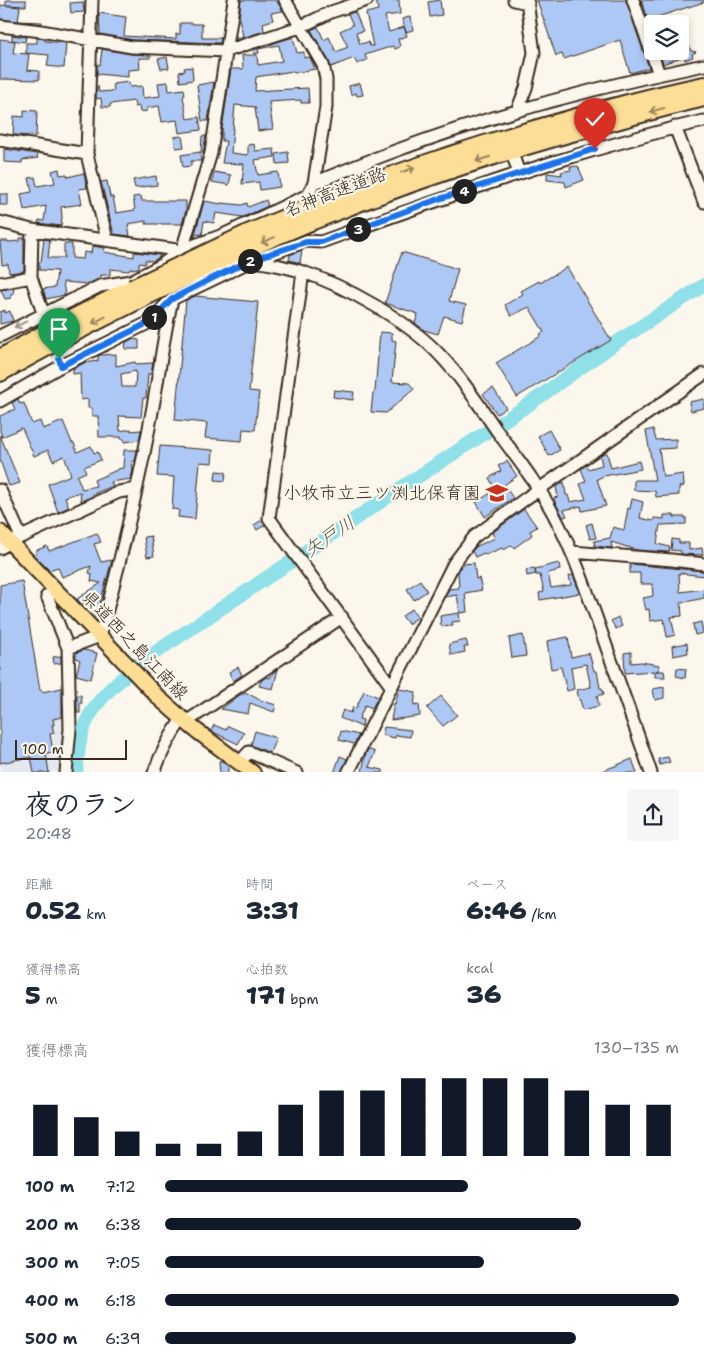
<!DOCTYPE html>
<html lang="ja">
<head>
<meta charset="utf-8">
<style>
  body { margin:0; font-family:"Shantell Sans","Klee One",sans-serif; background:#f6f6f7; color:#1f2937; height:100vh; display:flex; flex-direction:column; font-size:19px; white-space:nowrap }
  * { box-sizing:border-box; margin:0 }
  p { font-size:16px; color:#747a83 }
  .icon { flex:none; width:28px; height:28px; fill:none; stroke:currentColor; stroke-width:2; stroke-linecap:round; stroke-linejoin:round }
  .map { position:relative; height:772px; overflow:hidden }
  .details { display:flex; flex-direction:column; background:#fff; flex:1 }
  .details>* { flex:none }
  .controls { position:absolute; left:644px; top:15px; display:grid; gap:10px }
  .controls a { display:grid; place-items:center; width:45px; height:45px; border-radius:5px; background:#fff; box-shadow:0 2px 8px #0003; font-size:25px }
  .scale { position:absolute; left:15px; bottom:12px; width:112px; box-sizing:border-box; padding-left:5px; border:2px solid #3b2a1e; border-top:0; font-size:14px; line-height:18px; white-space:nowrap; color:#3b2a1e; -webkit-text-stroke:4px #fbf7ec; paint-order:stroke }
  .pin { position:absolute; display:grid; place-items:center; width:42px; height:42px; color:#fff; margin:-51px -21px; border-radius:50% 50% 50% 0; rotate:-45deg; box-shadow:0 0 5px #0007 }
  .pin .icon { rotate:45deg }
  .km { position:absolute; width:25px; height:25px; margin:-12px; border-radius:50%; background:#222; color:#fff; font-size:14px; line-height:25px; text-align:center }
  .round { display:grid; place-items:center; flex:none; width:52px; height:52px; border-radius:5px; background:#f6f6f7 }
  .overview { display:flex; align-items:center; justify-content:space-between; height:85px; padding:0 25px }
  h1 { font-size:28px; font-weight:800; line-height:38px }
  .metrics { display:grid; grid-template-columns:repeat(3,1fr); gap:8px; height:85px; padding:5px 25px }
  .metrics div { display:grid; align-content:center }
  .metrics b { font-size:25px; font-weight:800 }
  .metrics small { font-size:14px; font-weight:400 }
  .metrics p { font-size:14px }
  .chart { height:140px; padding:10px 25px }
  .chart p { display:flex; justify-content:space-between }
  .chart svg { width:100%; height:90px; margin-top:5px; stroke:#111827; stroke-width:6 }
  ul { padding:0 25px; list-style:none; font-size:16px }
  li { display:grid; grid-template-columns:80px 60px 1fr; align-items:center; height:38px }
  li i { height:12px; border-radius:6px; background:#111827 }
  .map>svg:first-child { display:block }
  .built { fill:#e4e9ef }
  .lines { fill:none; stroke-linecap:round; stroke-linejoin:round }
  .river { stroke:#8fe0e8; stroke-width:14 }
  .building { fill:#adc8f5; stroke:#3b2a1e; fill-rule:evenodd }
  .minor-tunnel { stroke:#d5cec3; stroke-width:11; stroke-dasharray:11 5.5; stroke-linecap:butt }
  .minor-casing { stroke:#3b2a1e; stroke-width:15 }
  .major-casing { stroke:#3b2a1e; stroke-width:18 }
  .highway-casing { stroke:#3b2a1e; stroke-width:20 }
  .minor { stroke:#fbf7ec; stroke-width:11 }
  .major { stroke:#fcde96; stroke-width:14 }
  .highway { stroke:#fcde96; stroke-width:16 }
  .highway-bridge-casing { stroke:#3b2a1e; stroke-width:20; stroke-linecap:butt }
  .highway-bridge { stroke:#fcde96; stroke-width:16 }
  .oneway { stroke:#9c845a }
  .oneway2 { stroke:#9b9085 }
  .route-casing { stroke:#fff; stroke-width:10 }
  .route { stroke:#1a73e8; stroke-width:6 }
  .labels { text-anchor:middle; stroke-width:4.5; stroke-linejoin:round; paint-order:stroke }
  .street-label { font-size:18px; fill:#3b2a1e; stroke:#fbf7ec }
  .poi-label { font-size:18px; fill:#3b2a1e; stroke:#fbf7ec; text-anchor:end }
  .water-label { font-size:19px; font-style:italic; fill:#505850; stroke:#fbf7ec }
</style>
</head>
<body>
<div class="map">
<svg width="704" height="773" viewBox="0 0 704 773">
  <rect width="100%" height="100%" fill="#fbf7ec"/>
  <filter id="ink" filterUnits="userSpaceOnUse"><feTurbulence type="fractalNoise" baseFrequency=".02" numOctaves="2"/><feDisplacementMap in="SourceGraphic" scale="10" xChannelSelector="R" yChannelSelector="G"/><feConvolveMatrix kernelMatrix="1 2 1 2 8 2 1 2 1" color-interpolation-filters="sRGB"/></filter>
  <g filter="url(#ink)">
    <path class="built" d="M66 688 60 772 0 773V698Z"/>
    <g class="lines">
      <path class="river" d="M76 773C77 762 78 751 80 741 87 704 119 680 147 658L419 476 525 407 611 346 704 285"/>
    </g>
    <path class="building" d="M6 0H26V6L6 5Z
      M241 0H276L283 11 271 13 273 20 263 23 264 31 236 40V37L243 36 239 19Z
      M376 0H399L400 14 385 16 389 32 404 27 407 36 398 39 400 47 395 49 393 46 365 55 367 60 357 64 354 58 331 67 329 61 311 30 318 27 324 40 329 37 336 52 348 47 340 31 353 25 348 14 355 12 363 31 356 33 360 44 368 42 370 46H373L366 13 378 10Z
      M440 0 442 15 430 17 428 2Z
      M537 0H626L649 68 630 73 620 40 564 59 562 54 556 56Z
      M641 0H704V2L648 20Z
      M83 2 84 12 71 13 70 3Z
      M0 5 20 7 18 21 42 22V24L0 19Z
      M99 13 126 17 124 36 176 39V34H180V23H193V24H202V38H221L220 43 133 40 100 34Z
      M410 17 413 30 406 32 402 19Z
      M680 23 691 51 696 52 692 54 693 57 685 60 684 56 663 64 659 51H680Z
      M12 35 26 37 25 42 12 40Z
      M293 37 297 53 304 52V58L310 57 315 69 294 73 293 71 256 77 255 91 308 88 309 103H301V100L269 102 273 129 258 131 255 107 235 105 231 153 248 155V145L254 144 255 151 274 149 275 157 255 160 258 175 278 172 280 187 260 190 259 182 242 184 244 164 222 163 226 141H222V129L231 69H243L242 55H257L258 65 282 61 279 45 258 49 259 53 254 54 253 50Z
      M37 38 45 39V41L66 43 64 68 47 66 49 55 26 53V43H37Z
      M0 39 15 41 13 53 29 54 27 70 39 71V80L0 79Z
      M102 49 131 54 150 55V58H139L140 69 128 70V77L97 74V65H100Z
      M167 57 169 68 161 69 158 59Z
      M192 67 193 80 180 82 179 72 185 71 184 68Z
      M129 82 130 87 142 86 143 98 160 96 158 83 168 82 169 91 184 89 185 95 183 96 187 119 199 117 201 130 179 133 177 120 162 122 159 106 147 108V111L140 112 139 106 135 107 134 101 110 104V107H102L101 98 96 99 97 86H98L99 92 114 91 113 84Z
      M214 82 208 121H202L197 85Z
      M360 83 363 95 357 96 356 93 351 95 349 86Z
      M24 110 37 111 36 136 13 135 14 116 24 117Z
      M182 136 184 147 176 148 174 137Z
      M202 136H206L203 153H201Z
      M4 149 37 154 38 158 22 160V163L4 162Z
      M200 152 201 161H191V166L183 167 181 155Z
      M288 152 289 163 277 164 276 154Z
      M578 166 584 180 566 187 565 182 547 180V173L562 175 561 172 571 170 570 167Z
      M59 169 60 175 67 174 68 177 84 173 87 188 79 189 82 204 61 207 62 217 61 226 38 223 39 220 44 221 46 206 24 210 21 194 32 192 29 178 35 177 37 186 55 183 52 171Z
      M214 172 231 175 229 185 212 182Z
      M156 176 157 185 135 188 133 180Z
      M107 181 110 197H113L116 213 135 210 133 197 141 196 142 201H186V210L182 224H146V221L128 224 130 236 114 234 101 182Z
      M0 194H8V205H0Z
      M266 200 268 206 243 217 216 213 214 223 204 221 202 235 197 234 194 238 204 201 221 204V203L242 205 247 203 248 207Z
      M20 238H24V271L9 273 8 264 2 265 0 241H8V242L20 241Z
      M44 239 50 240 48 258H64V244H72V258L83 259 84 252 91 253 92 246 105 248 104 252 134 257V252L160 255 159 257 153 261 145 260V264L139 263V268L130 269 129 271 110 269V275H101V278L88 284 63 282 65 295 46 299 43 289 55 287 57 271 39 270V262H41Z
      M302 250 300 263 289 260 290 255Z
      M402 252 458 269 449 301 466 305 462 321 444 316 438 334 424 330 415 323 418 314 385 303Z
      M567 267 611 340 517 397 496 363 541 336 540 334 544 332 529 307 511 316 505 305 523 294 521 291 539 281 540 283Z
      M13 288 14 293 11 294V298L5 299 1 290Z
      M195 296 258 302 249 391 259 392 255 430 243 429 242 441 205 438 207 423 175 420 186 300Z
      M5 310V313L10 311 13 321 0 324V312Z
      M380 332 392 333V340L396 341 392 382 409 383 414 389 386 413 371 412 373 393 375 391Z
      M132 339 139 340V349H125L126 342Z
      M116 354V366L135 362 136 364 153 363 151 374H148L146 398H143L141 417 119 416 120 431 131 429V431L141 430 139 440 124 442V439H121V437H99L98 416H92V408H88V399L81 400 80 373 73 374V369L84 363 98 361V356L101 355ZM136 371 135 387H122L121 374Z
      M493 388 506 408 497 414 483 394Z
      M334 390 354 392 353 400 333 397Z
      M18 399 20 404 24 403 32 424 40 421 43 429 63 421 72 443H74L77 452 91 446 94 453 98 452 101 460 84 467 86 472 77 476 82 489 96 486 94 480 117 470V469L123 468 124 450H137L135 461H132L133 469 131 479 111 482 113 486 93 494V496L81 501 80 492 65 497 69 507 58 512 48 484 71 475 64 456 53 461 48 450 34 456 22 428 2 437 0 431V416L15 409 12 403Z
      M704 399V408L691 411 689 402Z
      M653 429 656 440 676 439V448L659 449 663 477 683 474 684 486 679 487V495L656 497 655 491 634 490V480H655L646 431Z
      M549 430 560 450 549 456 538 436Z
      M0 435 20 483 9 486 0 460Z
      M160 446 213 450 212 463 200 462 195 519 178 517 179 510 172 509 174 477 157 476Z
      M603 453H607L611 468 639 461 641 469 604 476 597 479 606 506 582 511 581 506 564 510 567 516 563 517 554 500V498L558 497 556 487 564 482 566 495H568L570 502 586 499 580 484 586 481 581 469 586 465 588 469 602 465 600 456Z
      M507 461 517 476 504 485 513 498 485 517 476 502 496 490 489 478 501 471 498 466Z
      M216 471 226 472 225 481 215 480Z
      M632 499 643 502 640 518 653 521 654 518 664 519V515H674V517H686V524L660 525 657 544 670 547 669 552 637 550 611 542 612 548 595 546 594 541 610 538 613 527 624 530 628 508 630 509Z
      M524 509 537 527 530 531 532 535 514 548 512 545 504 550 502 548 485 555 484 553 475 557 472 551 477 546 495 538 492 533Z
      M262 520 265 525 257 530 254 525Z
      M592 523 596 538 590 539 586 525Z
      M97 533 101 542 94 544 101 562 112 560 96 618 87 602 82 605 77 599 101 583 91 581 92 574 89 573 91 566 62 577 58 567 49 570 37 558 35 551 47 546 49 551Z
      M151 536 154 556 147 557 144 537Z
      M672 539 679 540V543H689V550L702 548 703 555 681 554V551L671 550Z
      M474 563 476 579 479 578 482 590 465 593 467 612 460 613 457 595 445 597 449 589 459 588 458 573 462 564Z
      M559 563 560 570 548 573 551 588 571 585 569 576 573 575 580 593 540 600 539 593 544 592 540 575H536L535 569Z
      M630 564 704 571V576L679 573 680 592 704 589V598L681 603 682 616 671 617 675 635 667 637 664 619 650 621 649 609 646 610 643 598 653 596 652 584H640V573H630Z
      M534 568 536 574 527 576 526 570Z
      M420 580 427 591 414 600 407 589Z
      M22 581 40 690H42V692L62 688V717L53 719 54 725H52L54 733 50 734 53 752 46 753 49 773H34L31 757 0 763V585Z
      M412 609 418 617 408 624 402 616Z
      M459 613 460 621 452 622 453 625 441 626 440 616Z
      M618 617 622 626 616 629 611 621Z
      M701 622 703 633 695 635 693 624Z
      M523 635 526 656 512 658 509 638Z
      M568 637 571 657 589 653 594 671H597L600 688H602L604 694 597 696 599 706 583 710 580 700H579L577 690 591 687 586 664 571 667 574 689 567 691 561 667 551 669 547 641Z
      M466 640 468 647H464L465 652 451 655 449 644Z
      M687 643 688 653 673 656 672 646Z
      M84 650 97 653 91 679 76 675 80 660 76 658V653Z
      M631 652V663L641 662 659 665V670L656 671H664L665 677H655V671L625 673 624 653Z
      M61 656V663L54 664 53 657Z
      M238 667 242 675 233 681 229 672Z
      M677 668 686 669 685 678 676 676Z
      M278 669 273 689 259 686 261 681 266 677 270 678 273 673Z
      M664 687V698L655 700 653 689Z
      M399 689 416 692 414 705 419 704 420 716 391 720 394 703 395 704Z
      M364 691 378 697 372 708 365 705 359 719 363 720 362 727 340 718 343 710 351 713 353 707 356 708Z
      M245 692 260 700 276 705 274 712 250 703 248 714 221 709 241 694H244Z
      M77 695H81L82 703H80V713H77Z
      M441 696 457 715 443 726 427 708Z
      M214 725 226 730 228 726 244 733 238 744 211 731Z
      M384 727 411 730 410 737 396 735 395 738 382 735Z
      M255 731 276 738 270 753 251 745Z
      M341 731 359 735 354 744 339 740Z
      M368 749 375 752 369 767 383 770V773H362L365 756Z
      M340 756 347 759 341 773H334Z
      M668 757 670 762 660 765 658 759Z
      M632 759 637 773H600V772Z
      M219 761H222L228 765V773H220Z"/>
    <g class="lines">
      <path class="minor-tunnel" d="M51 337 59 359"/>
      <g class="minor-casing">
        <path id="minor" d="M92 0 87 154 107 240
          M514 0 528 3
          M633 0 659 74
          M0 26 41 31 132 47 226 51 300 27 331 12 367 0
          M517 111 526 88 534 53 527 0
          M675 127 704 202
          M0 140 87 154
          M514 159 519 173
          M314 183C341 172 368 161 395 151 495 114 600 86 704 65
          M0 222 32 230 206 254
          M32 230 31 277 45 319
          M180 257 211 153 234 0
          M229 257C254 261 279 264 303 272 345 286 404 319 435 350 459 374 478 403 497 431 517 458 538 485 554 515 574 553 588 594 602 634 618 680 635 726 651 773
          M303 272 269 518 391 686
          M0 283 31 277
          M0 336 100 286 131 281 160 266 181 250 223 235 308 195 314 183 326 107V79L323 65 285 0
          M0 401 61 366 148 323 172 299 251 261 306 241 321 242C397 214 473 188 551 163 601 148 652 132 704 121
          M0 490 21 537
          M0 548 21 537 119 492 136 489
          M572 552 672 560 704 564
          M55 590 47 596 68 648 70 729 66 773
          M68 648 100 636C121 559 140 480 154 401 160 367 164 333 172 300
          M186 722 342 617
          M239 763 249 752 297 773
          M154 773C161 753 170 736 182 719
          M348 773 454 563 474 537 525 499 704 374"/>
      </g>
      <g class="major-casing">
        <path id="major" d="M0 532 160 699 193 728 253 773"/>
      </g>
      <g class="highway-casing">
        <path id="highway" d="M313 206C379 178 448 155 517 134 579 116 641 98 704 85
          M313 221C411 181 513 148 616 121 645 113 674 105 704 98
          M0 358 61 324 132 288
          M0 373 66 337 143 298"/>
      </g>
      <use href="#minor" class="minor"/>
      <use href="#major" class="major"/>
      <use href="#highway" class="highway"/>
      <g class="highway-bridge-casing">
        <path id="highway-bridge" d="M132 288 248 233 313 206
          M143 298 254 246 313 221"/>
      </g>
      <use href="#highway-bridge" class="highway-bridge"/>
    </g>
    <defs><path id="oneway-shaft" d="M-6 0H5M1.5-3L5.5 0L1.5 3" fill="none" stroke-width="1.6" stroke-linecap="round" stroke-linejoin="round" transform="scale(1.25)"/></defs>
    <g class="oneway">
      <use href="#oneway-shaft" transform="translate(657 110) rotate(165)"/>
      <use href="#oneway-shaft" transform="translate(483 159) rotate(163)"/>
      <use href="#oneway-shaft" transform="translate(408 170) rotate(-19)"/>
      <use href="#oneway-shaft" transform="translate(268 240) rotate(157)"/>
      <use href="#oneway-shaft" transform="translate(99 320) rotate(153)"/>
    </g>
    <use class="oneway2" href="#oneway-shaft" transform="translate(21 324) rotate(153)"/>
  </g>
  <g class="lines" filter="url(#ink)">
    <g class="route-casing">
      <path id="route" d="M59 359 61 366 148 323 172 299 213 278 251 260 306 242H321L436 200 595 149"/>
    </g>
    <use href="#route" class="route"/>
  </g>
  <defs>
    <g id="school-bare" transform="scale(1.725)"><path d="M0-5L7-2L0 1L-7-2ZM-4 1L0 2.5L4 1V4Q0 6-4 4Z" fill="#c8321e" stroke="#fbf7ec" stroke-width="2.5" paint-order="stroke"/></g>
  </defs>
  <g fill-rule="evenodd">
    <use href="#school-bare" x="497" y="493"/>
  </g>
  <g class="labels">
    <g class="street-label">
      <text transform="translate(335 192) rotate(-21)" y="6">名神高速道路</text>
      <text transform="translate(135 645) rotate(46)" y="6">県道西之島江南線</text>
    </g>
    <g class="poi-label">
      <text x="481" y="499">小牧市立三ツ渕北保育園</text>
    </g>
    <g class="water-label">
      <text transform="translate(329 536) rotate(-34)" y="7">矢戸川</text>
    </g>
  </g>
</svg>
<div class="controls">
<a><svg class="icon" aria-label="layers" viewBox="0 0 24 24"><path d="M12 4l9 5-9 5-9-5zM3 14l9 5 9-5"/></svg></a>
</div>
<div class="scale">100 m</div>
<div class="pin" style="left:59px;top:359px;background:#1e9e55"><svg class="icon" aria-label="arrive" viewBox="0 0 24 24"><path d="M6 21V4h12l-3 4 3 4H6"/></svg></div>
<div class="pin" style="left:595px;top:149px;background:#d93025"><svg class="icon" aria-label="check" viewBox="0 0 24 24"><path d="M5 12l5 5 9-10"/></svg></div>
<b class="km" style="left:154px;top:317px">1</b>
<b class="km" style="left:250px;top:261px">2</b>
<b class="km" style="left:358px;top:229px">3</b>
<b class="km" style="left:464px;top:191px">4</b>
</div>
<section class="details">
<div class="overview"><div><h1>夜のラン</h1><p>20:48</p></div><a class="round"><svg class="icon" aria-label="share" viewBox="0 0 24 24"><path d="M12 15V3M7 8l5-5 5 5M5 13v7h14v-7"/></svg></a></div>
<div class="metrics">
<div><p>距離</p><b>0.52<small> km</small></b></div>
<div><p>時間</p><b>3:31</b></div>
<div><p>ペース</p><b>6:46<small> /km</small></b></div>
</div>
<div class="metrics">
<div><p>獲得標高</p><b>5<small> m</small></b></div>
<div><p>心拍数</p><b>171<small> bpm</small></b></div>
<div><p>kcal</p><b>36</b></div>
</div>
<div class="chart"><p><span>獲得標高</span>130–135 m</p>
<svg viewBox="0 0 160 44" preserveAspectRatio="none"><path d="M5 44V19M15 44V25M25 44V32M35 44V38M45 44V38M55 44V32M65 44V19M75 44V12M85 44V12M95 44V6M105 44V6M115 44V6M125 44V6M135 44V12M145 44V19M155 44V19"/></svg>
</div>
<ul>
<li><b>100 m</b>7:12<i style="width:59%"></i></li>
<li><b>200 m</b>6:38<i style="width:81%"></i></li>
<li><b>300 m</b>7:05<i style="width:62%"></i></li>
<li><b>400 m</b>6:18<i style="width:100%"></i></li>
<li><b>500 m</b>6:39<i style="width:80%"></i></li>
</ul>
</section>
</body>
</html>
